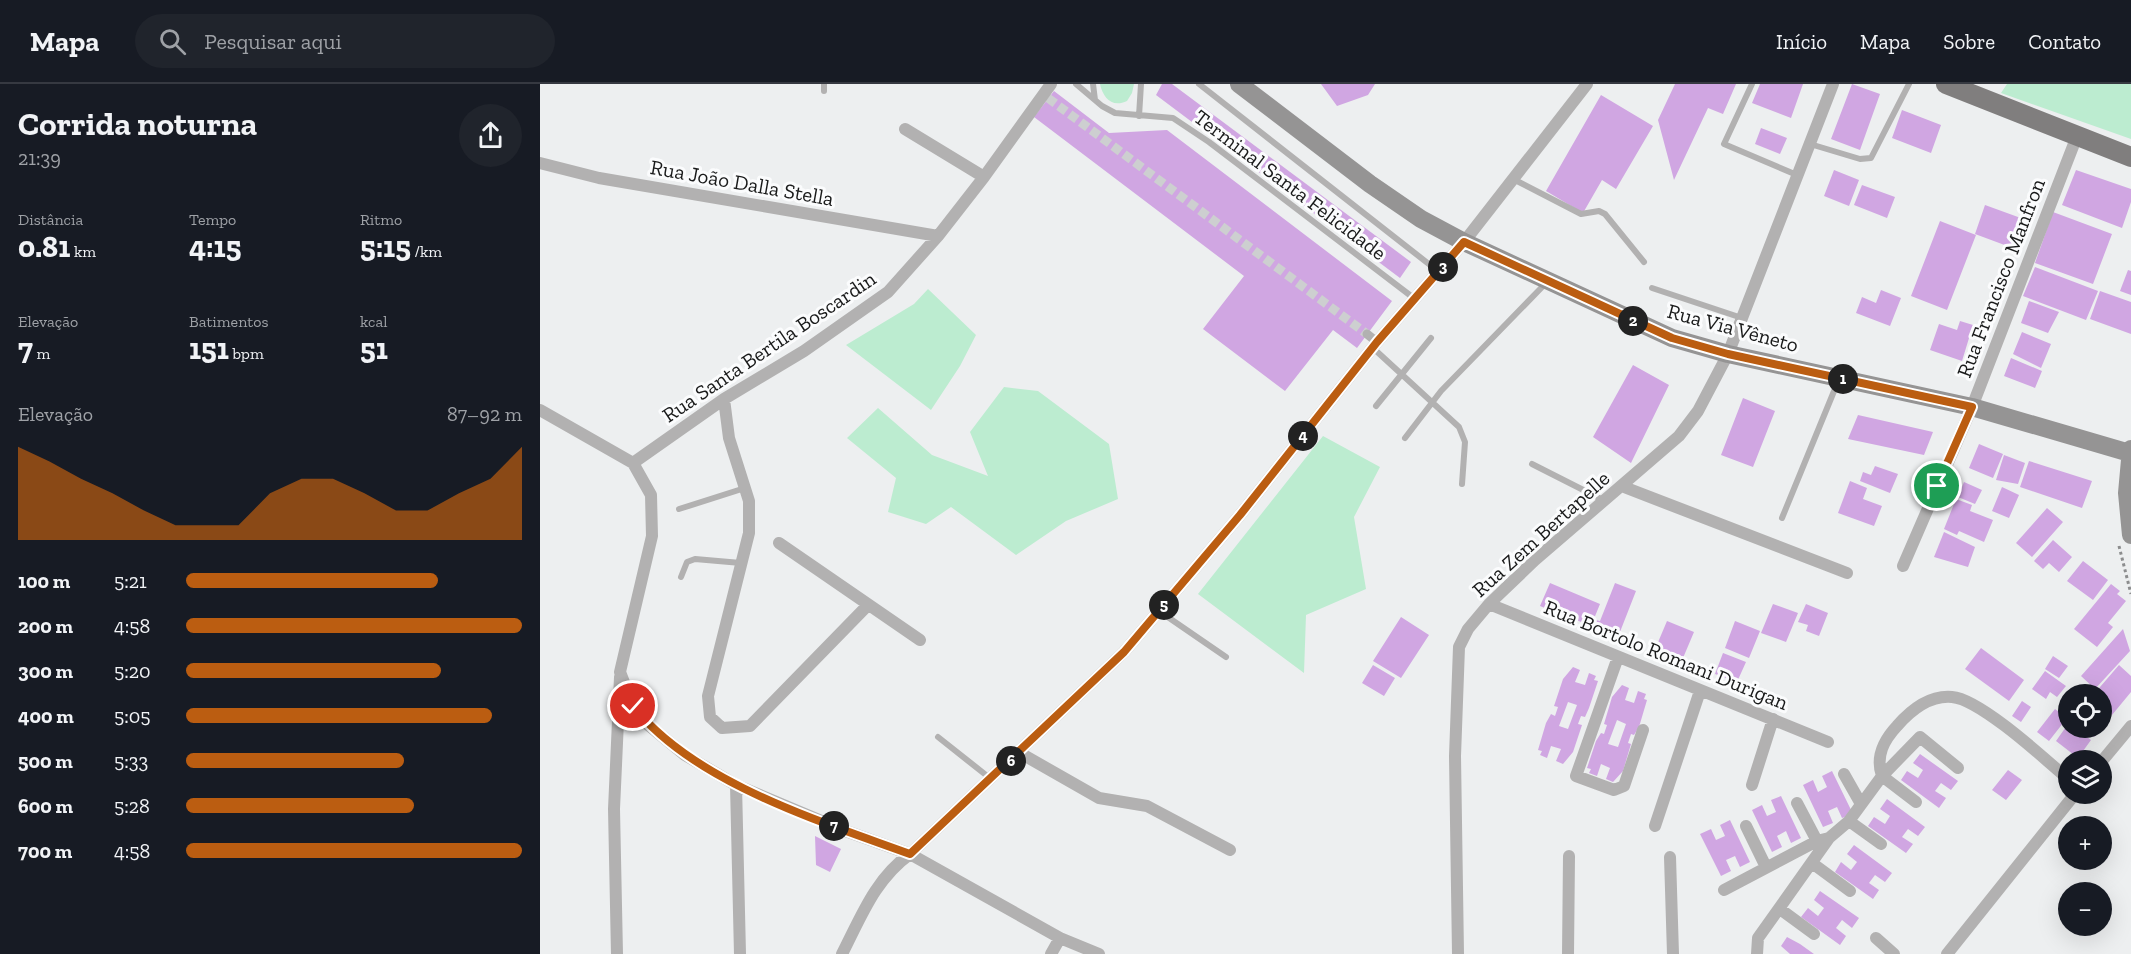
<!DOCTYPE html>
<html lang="pt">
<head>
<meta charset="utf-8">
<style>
  body { margin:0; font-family:"Zilla Slab",serif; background:#20242c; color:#f1f3f6; height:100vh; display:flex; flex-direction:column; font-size:22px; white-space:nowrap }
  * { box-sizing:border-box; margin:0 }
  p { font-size:20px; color:#9ea1a6 }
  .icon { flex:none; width:33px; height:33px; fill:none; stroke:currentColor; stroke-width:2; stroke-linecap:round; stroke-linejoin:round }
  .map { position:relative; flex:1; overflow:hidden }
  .side { display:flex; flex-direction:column; background:#171b24; width:540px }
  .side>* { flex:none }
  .buttons { position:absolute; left:1518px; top:600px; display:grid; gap:12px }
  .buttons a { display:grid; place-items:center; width:54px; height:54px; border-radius:50%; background:#171b24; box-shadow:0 6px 24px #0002; font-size:30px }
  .pin { position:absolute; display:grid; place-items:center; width:51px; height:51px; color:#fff; margin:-26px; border:3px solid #fff; border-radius:50%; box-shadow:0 2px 6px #0007 }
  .km { position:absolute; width:30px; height:30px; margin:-15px; border-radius:50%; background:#222; color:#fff; font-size:16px; line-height:30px; text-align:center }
  .round { display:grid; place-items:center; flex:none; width:63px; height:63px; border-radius:32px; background:#20242c }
  .headline { display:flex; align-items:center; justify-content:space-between; height:102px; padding:0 18px }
  h1 { font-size:33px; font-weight:800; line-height:45px }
  .stats { display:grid; grid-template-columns:repeat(3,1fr); gap:9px; height:102px; padding:6px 18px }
  .stats div { display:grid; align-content:center }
  .stats b { font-size:30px; font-weight:800 }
  .stats small { font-size:16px; font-weight:400 }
  .stats p { font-size:16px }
  .chart { height:168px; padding:12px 18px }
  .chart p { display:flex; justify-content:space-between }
  .chart svg { width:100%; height:108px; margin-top:6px; fill:#bb5d11; opacity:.7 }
  ul { padding:0 18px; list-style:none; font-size:20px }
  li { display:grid; grid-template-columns:96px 72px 1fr; align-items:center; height:45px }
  li i { height:15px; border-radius:8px; background:#bb5d11 }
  header { display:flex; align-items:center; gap:36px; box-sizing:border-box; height:84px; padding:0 30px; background:#171b24; border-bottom:2px solid #363941 }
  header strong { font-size:28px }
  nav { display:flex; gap:33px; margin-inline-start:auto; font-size:21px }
  .search { width:420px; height:54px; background:#20242c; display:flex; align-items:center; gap:15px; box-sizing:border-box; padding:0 21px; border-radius:33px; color:#9ea1a6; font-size:22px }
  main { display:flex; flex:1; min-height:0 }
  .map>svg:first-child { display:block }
  .green { fill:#bcecd0 }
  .building { fill:#d0a6e2; fill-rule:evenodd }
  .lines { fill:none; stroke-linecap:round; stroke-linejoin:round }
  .pedestrian-tunnel { stroke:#cdcfd0; stroke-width:9; stroke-dasharray:9 4.5; stroke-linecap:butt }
  .path { stroke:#8c8d8e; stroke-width:3; stroke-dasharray:3 3; stroke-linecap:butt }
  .service { stroke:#b2b1b1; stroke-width:6 }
  .pedestrian { stroke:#b2b1b1; stroke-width:9 }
  .minor { stroke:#b2b1b1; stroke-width:12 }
  .secondary { stroke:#959494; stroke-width:18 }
  .primary { stroke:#807e7e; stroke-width:20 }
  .route-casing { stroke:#fff; stroke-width:12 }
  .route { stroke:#bb5d11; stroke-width:8 }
  .labels { text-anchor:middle; stroke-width:6; stroke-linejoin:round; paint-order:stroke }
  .street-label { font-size:21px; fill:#191a1a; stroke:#fbfcfd }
</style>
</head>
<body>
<header>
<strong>Mapa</strong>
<div class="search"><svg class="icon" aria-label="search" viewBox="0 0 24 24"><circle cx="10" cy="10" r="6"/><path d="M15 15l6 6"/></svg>Pesquisar aqui</div>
<nav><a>Início</a><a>Mapa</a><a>Sobre</a><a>Contato</a></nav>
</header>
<main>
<section class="side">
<div class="headline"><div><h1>Corrida noturna</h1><p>21:39</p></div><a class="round"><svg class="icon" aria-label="share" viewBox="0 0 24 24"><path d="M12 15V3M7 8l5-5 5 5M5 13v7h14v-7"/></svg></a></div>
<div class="stats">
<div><p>Distância</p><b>0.81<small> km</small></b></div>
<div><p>Tempo</p><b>4:15</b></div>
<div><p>Ritmo</p><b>5:15<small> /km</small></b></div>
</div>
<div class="stats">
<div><p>Elevação</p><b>7<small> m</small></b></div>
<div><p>Batimentos</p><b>151<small> bpm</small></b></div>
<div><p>kcal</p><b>51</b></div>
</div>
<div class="chart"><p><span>Elevação</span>87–92 m</p>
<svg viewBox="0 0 160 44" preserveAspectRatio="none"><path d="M0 44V6L10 12L20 19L30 25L40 32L50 38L60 38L70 38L80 25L90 19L100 19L110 25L120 32L130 32L140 25L150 19L160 6V44z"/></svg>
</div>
<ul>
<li><b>100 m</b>5:21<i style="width:75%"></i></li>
<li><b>200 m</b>4:58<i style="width:100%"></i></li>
<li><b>300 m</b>5:20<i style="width:76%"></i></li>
<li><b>400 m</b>5:05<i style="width:91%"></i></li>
<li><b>500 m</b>5:33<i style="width:65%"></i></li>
<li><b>600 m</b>5:28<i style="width:68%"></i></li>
<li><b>700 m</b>4:58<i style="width:100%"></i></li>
</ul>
</section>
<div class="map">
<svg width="1591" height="870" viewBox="0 0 1591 870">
  <rect width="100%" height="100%" fill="#edeff0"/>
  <path class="green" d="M560 0H594L592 9 587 17C572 24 563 14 560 0Z
    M1467 0H1591V55L1461 9Z
    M388 205 436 251 420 282 391 326 306 261 374 220Z
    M464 303 498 307 569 360 578 415 526 437 476 471 411 423 386 440 348 428 356 394 307 354 338 324 392 371 448 392 430 348Z
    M783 352 840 383 814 433 826 505 766 531 764 589 658 510Z"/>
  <path class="building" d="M622 0H632L871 178 860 194 616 11Z
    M781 0H835L828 11 797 22Z
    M1135 0H1196L1183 30 1168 24 1134 96 1118 36Z
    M1220 0H1263L1251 34 1212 19Z
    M1312 0 1340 10 1320 66 1291 55Z
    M514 7 569 49 627 46 852 217 817 264 793 246 745 307 663 245 704 192 494 33Z
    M1061 11 1113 42 1076 105 1062 96 1043 129 1006 107Z
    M1362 26 1401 41 1391 69 1352 54Z
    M1221 44 1247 54 1240 70 1215 60Z
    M1294 86 1319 96 1309 122 1284 112Z
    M1536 86 1591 105V118L1582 144 1522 121Z
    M1322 101 1355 113 1347 134 1314 121Z
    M1445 121 1489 137 1478 166 1435 150Z
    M1513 128 1572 150 1553 200 1495 179Z
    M1400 137 1436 151 1407 226 1371 212Z
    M1495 183 1558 207 1546 236 1483 212Z
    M1588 186 1591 187V211L1580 207Z
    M1341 206 1361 214 1350 242 1316 229 1322 213 1336 219Z
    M1560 207 1591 218V250L1550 235Z
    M1489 217 1519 228 1508 249 1481 239Z
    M1420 237 1433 241 1422 277 1390 266 1399 240 1417 246Z
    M1482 248 1511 260 1501 284 1473 270Z
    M1471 274 1502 287 1495 304 1464 292Z
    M1093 281 1129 301 1091 379 1053 353Z
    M1203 314 1235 327 1213 383 1181 371Z
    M1318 331 1393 348 1384 371 1308 355Z
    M1439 360 1463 370 1453 394 1429 384Z
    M1464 371 1485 379 1478 400 1456 396Z
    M1489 377 1552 397 1542 424 1480 403Z
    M1335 382 1358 390 1350 409 1320 397 1323 388 1331 391Z
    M1310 397 1327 404 1323 415 1342 422 1334 442 1298 429Z
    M1424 398 1442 406 1435 420 1418 413Z
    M1462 403 1479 411 1469 434 1452 427Z
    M1416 415 1432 421 1430 427 1453 436 1444 458 1419 447 1417 451 1404 445Z
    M1507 424 1523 438 1492 473 1476 459Z
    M1404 448 1435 463 1428 483 1394 473Z
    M1513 456 1532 473 1519 488 1509 479 1503 485 1494 477Z
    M1543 477 1568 496 1553 516 1527 497Z
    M1010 499 1060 520 1051 542 1029 533 1027 539 1013 533 1015 528 1000 522Z
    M1075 499 1096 507 1078 553 1053 543 1056 536 1060 537Z
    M1571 500 1580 507 1577 510 1586 517 1568 539 1573 543 1557 563 1534 545Z
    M1233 520 1258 529 1246 558 1221 549Z
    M1266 520 1288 529 1279 552 1266 547 1268 541 1258 538Z
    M861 533 889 551 861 594 833 577Z
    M1127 537 1154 548 1143 574 1116 563Z
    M1195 537 1220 547 1209 574 1185 564Z
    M1583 545 1590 567 1555 605 1541 592Z
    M1441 564 1484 596 1469 617 1425 585Z
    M1183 569 1206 578 1197 598 1175 590Z
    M1513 572 1528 582 1519 594 1505 585Z
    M833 581 855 594 844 612 822 599Z
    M1579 581 1591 592V608L1572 631 1562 623V610H1554Z
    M1033 583 1040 586 1035 598 1045 601 1049 589 1056 592 1054 596 1058 597 1049 624 1045 633 1041 632 1038 640 1042 641 1033 668 1023 680 1016 677 1021 665 1011 662 1007 674 1000 671 1002 667 998 666 1006 639 1011 630 1015 632 1018 623 1014 622 1023 595ZM1028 618 1037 621 1028 645 1019 642Z
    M1505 587 1526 602 1517 613 1510 608 1506 615 1492 605Z
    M1082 601 1089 604 1085 616 1094 619 1098 607 1106 610 1104 615 1107 616 1099 643 1094 651 1091 650 1088 659 1091 660 1083 687 1073 698 1066 695 1070 684 1061 680 1057 692 1049 689 1051 685 1047 684 1056 657 1061 649 1064 650 1067 641 1064 640 1072 613ZM1077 636 1086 640 1078 663 1068 660Z
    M1482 617 1491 623 1481 638 1472 632Z
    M1515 625 1527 634 1509 657 1497 648Z
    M1528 640V644H1535L1551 656 1538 674 1516 657Z
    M1541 644H1561L1554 653Z
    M1380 670 1418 697 1411 706 1401 699 1395 707 1406 714 1399 724 1361 696 1367 687 1378 694 1383 686 1373 679Z
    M1468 686 1482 696 1466 716 1452 706Z
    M1292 687 1313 730 1302 734 1297 723 1288 727 1293 739 1283 743 1263 701 1273 696 1278 708 1287 703 1282 692Z
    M1241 712 1261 754 1251 759 1246 747 1237 752 1242 763 1232 768 1212 726 1222 721 1227 732 1236 728 1231 716Z
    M1347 715 1385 743 1378 752 1368 745 1362 753 1373 760 1366 769 1328 742 1334 733 1345 740 1350 732 1340 725Z
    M1190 736 1210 778 1200 783 1195 772 1186 776 1191 787 1181 792 1160 750 1171 745 1176 756 1185 752 1180 741Z
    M275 752 301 765 290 788 276 781Z
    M1314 761 1352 789 1345 798 1335 791 1329 799 1339 806 1333 815 1295 788 1301 778 1311 786 1317 778 1307 770Z
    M1280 807 1319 834 1312 844 1302 836 1296 844 1306 852 1300 861 1261 833 1268 824 1278 832 1284 824 1274 816Z
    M1247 853 1260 860 1274 870H1250L1241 862Z"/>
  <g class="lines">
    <path class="pedestrian-tunnel" d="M508 14 827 250"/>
    <path class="path" d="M1579 462 1591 510"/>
    <path class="service" d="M536 0 562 22 575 29 633 34 669 58 875 215
      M553 0 555 16
      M659 0 899 188
      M1212 0 1184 60 1257 91
      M284 7V0
      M599 32 601 0
      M1270 60 1320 75 1331 74 1369 0
      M973 95 1041 130 1059 127 1065 130 1104 178
      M1112 204 1202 234
      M833 264 919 343 925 358 922 400
      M836 322 891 254
      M865 354 901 307 1005 200
      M992 380 1065 417
      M139 425 205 404
      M1242 434 1299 295
      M141 493 147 478 155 475 201 479
      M619 527 686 573
      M398 653 451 695"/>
    <path class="pedestrian" d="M827 250 837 258"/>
    <path class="minor" d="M365 45 444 93
      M0 79 59 94 398 152
      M184 315 189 354 209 417V449L168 612 170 633 182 644 210 642 328 521
      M0 326 93 379 111 411 112 452 80 588 93 622 106 639 145 671 196 701 303 746 370 770 520 854 559 870
      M93 379 184 315 264 267 348 208 398 152 444 93 511 0
      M1084 403 1307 489
      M239 459 380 556
      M1363 482 1432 323 1537 52
      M949 520 1288 658
      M1078 573 1036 692 1074 706 1084 702 1103 646
      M480 669 559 714 607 722 690 766
      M1562 677 1591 642
      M1304 690 1321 720
      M196 701 200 870
      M1212 701 1233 635
      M1376 718 1342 692 1380 653 1418 684
      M1257 719 1277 757
      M1309 737 1341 760
      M1115 742 1160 607
      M1206 742 1226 783
      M1130 773 1133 870
      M1272 779 1310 807
      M1184 806 1277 757 1289 754
      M1240 825 1274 850
      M1336 854 1354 870
      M77 870 74 725 80 593
      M302 870C321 833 335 795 370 770L584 568 700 431 837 258 924 158 1047 0
      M511 870 520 854
      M918 870 915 672 919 563 928 545 949 520 995 476 1139 352 1158 327 1188 270 1293 0
      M1028 870 1029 772
      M1217 870 1218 854 1289 754 1309 737 1342 692C1335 672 1344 656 1357 642 1371 626 1390 611 1412 613 1440 615 1505 675 1528 695
      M1407 870 1535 710"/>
    <path class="secondary" d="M699 0 830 100 881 135 924 158 1132 254 1188 270 1432 323 1590 369
      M1591 365 1587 409 1591 451"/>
    <path class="primary" d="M1406 0 1591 73"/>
  </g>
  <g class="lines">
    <g class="route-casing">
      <path id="route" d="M93 622C154 699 280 737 370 770L584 568 700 431 837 258 924 158 1132 254 1188 270 1432 323 1397 402"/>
    </g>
    <use href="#route" class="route"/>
  </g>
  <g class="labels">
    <g class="street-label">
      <text transform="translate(202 99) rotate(10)" y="7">Rua João Dalla Stella</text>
      <text transform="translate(750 101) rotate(37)" y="7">Terminal Santa Felicidade</text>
      <text transform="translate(1461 194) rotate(-69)" y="7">Rua Francisco Manfron</text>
      <text transform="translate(1193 244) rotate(15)" y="7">Rua Via Vêneto</text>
      <text transform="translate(229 263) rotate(-34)" y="7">Rua Santa Bertila Boscardin</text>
      <text transform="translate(1001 450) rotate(-42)" y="7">Rua Zem Bertapelle</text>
      <text transform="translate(1126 571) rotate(22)" y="7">Rua Bortolo Romani Durigan</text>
    </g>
  </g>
</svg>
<div class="buttons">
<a><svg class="icon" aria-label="locate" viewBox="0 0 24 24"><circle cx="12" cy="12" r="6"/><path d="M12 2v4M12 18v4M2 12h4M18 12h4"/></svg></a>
<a><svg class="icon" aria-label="layers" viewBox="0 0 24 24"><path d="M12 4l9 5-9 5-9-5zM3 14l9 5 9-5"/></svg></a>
<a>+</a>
<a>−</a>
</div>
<div class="pin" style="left:1397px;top:402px;background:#1e9e55"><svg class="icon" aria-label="arrive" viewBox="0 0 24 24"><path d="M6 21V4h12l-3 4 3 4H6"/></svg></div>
<div class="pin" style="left:93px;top:622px;background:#d93025"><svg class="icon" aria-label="check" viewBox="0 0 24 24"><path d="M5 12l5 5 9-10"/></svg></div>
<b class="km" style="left:1303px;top:295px">1</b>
<b class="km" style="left:1093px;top:237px">2</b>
<b class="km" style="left:903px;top:183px">3</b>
<b class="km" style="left:763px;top:352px">4</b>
<b class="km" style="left:624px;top:521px">5</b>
<b class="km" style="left:471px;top:677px">6</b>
<b class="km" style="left:294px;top:742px">7</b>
</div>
</main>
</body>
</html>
